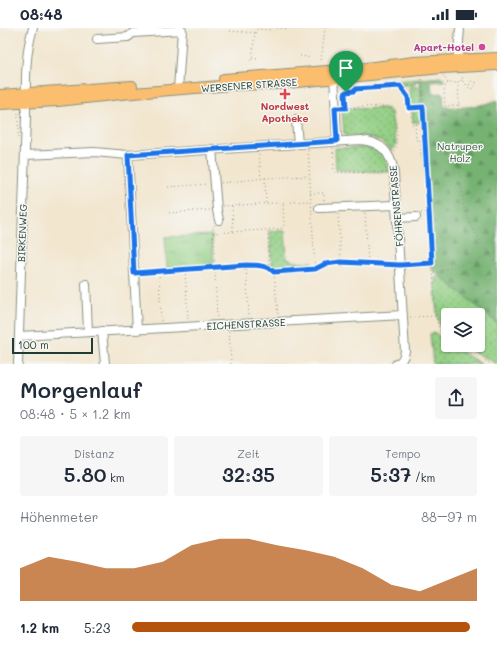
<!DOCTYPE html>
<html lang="de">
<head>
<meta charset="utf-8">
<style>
  body { margin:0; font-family:Mali,sans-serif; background:#f6f6f7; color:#1f2937; height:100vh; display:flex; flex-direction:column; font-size:15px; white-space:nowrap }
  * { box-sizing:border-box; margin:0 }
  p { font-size:13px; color:#747a83 }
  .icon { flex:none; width:22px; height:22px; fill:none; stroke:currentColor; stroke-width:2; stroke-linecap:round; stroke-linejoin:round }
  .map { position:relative; height:336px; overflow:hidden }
  .panel { display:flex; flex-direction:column; background:#fff; flex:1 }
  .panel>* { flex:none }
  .buttons { position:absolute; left:441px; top:280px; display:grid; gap:8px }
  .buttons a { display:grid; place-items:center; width:44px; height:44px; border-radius:4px; background:#fff; box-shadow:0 1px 3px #0004; font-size:20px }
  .scale { position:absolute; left:12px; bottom:10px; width:81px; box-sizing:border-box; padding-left:4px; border:2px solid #1f3d34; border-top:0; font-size:11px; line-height:14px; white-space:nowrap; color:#1f3d34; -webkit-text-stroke:3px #f6f6f2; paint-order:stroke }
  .pin { position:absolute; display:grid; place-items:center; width:34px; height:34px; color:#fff; margin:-41px -17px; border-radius:50% 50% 50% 0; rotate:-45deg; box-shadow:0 0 4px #0007 }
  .pin .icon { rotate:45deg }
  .round { display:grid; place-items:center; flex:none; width:42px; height:42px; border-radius:4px; background:#f6f6f7 }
  .summary { display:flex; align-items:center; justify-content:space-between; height:68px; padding:0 20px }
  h1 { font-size:22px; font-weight:600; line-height:30px }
  .figures { display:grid; grid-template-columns:repeat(3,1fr); gap:6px; height:68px; padding:4px 20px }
  .figures div { display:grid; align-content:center; border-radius:4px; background:#f6f6f7; text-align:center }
  .figures b { font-size:20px; font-weight:600 }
  .figures small { font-size:11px; font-weight:400 }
  .figures p { font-size:11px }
  .chart { height:112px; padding:8px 20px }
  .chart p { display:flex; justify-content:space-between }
  .chart svg { width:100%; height:72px; margin-top:4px; fill:#b45309; opacity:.7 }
  ul { padding:0 20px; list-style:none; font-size:13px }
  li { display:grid; grid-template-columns:64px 48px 1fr; align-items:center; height:30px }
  li i { height:10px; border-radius:5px; background:#b45309 }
  .status { display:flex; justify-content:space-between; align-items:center; height:28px; padding:0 20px; background:#fff; direction:ltr }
  .status svg { height:11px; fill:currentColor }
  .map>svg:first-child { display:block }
  .grass { fill:url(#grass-dots); stroke:#59865c }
  .forest { fill:url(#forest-firs); stroke:#4a7853 }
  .park { fill:url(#park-tufts); stroke:#59865c }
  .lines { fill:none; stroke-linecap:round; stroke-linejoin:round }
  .minor-casing { stroke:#889282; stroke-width:10 }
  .major-casing { stroke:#889282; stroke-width:12 }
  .path { stroke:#889282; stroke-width:1; stroke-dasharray:1 3; stroke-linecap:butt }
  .minor { stroke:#fff; stroke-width:8 }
  .major { stroke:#fabe6e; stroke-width:10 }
  .route-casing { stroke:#fff; stroke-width:8 }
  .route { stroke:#1a73e8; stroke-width:5 }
  .hotel-dot { fill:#d1479c; stroke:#f6f6f2; stroke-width:1.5 }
  .health-dot { fill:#e0444e; stroke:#f6f6f2; stroke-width:1.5 }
  .labels { text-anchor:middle; stroke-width:3; stroke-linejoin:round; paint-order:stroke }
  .hotel-label { font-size:10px; font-weight:bold; fill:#b23c85; stroke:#f6f6f2; text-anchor:end }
  .street-label { font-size:10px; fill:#1f3d34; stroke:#f6f6f2 }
  .health-label { font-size:10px; font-weight:bold; fill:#be3a42; stroke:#f6f6f2 }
  .park-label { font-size:10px; fill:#365a44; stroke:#f6f6f2 }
</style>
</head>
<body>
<div class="status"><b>08:48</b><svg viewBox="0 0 49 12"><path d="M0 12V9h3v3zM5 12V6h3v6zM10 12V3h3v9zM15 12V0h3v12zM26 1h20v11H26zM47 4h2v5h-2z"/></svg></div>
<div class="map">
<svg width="497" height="336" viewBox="0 0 497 336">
  <defs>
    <pattern id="grass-dots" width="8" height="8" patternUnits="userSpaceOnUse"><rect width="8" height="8" fill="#93cf84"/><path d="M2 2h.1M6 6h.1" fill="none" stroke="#77a96d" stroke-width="1.8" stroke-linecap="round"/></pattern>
    <pattern id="forest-firs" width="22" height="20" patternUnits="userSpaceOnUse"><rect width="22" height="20" fill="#76b272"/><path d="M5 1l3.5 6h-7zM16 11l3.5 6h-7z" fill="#60925e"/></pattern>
    <pattern id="park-tufts" width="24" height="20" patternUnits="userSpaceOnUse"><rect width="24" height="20" fill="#93cf84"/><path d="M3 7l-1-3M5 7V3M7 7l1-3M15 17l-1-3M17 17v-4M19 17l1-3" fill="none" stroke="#77a96d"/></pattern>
  </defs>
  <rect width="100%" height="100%" fill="#f6f6f2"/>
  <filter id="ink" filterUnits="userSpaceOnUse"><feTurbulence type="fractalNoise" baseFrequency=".025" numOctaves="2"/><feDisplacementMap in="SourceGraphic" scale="8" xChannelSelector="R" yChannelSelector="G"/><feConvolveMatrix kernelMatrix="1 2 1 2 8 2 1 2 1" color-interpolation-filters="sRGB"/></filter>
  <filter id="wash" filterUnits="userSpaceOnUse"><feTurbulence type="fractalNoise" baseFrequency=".012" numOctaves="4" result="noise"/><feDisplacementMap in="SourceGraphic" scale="16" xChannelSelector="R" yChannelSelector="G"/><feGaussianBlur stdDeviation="0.9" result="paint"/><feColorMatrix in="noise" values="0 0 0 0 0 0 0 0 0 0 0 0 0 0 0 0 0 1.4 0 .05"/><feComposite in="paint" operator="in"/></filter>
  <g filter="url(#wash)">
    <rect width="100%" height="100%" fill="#f2e6cf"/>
    <path class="grass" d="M420 51V53H415V57H394V53Z
      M409 59H421V77L410 78Z
      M383 80 388 81 391 84 396 115 392 123C378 108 368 108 348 109L344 106 342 81Z
      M412 81H422V94H413Z
      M364 119C382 121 386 127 389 144L336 142 335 120Z
      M270 203H285L287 231 301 235 312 234 313 239 274 241 272 239Z
      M440 247 497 295V336L461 317H478V287H448V310C434 299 436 267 435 250Z
      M434 304 448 315V317H451L481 336H433L430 306Z"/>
    <path class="forest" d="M442 49 445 53 431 54 432 66 443 65 444 79C463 80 480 79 497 72V295L431 240 427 184 420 51Z"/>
    <path class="park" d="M212 207 214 237 167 240 165 209Z"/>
  </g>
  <g filter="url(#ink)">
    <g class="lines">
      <g class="minor-casing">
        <path id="minor" d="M97 11 128 9 133 5 182 2 178 62
          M458 37V26L460 0
          M334 45 337 113
          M296 92 298 116
          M212 121 217 182 219 192
          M25 127 94 124 128 127 361 112C381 114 391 124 394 145L405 323C404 330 402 333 396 336
          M128 127 137 302
          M319 180 396 177
          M397 190 416 189
          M86 256 88 304
          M102 303 105 336
          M19 308 403 287
          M18 336 26 89C26 59 24 29 33 0"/>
      </g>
      <g class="major-casing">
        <path id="major" d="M224 51 366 40 414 34 497 30
          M0 67 132 58
          M0 76 58 73 121 66 232 57 277 56 442 40 497 37"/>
      </g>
      <path class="path" d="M277 0 289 1
        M230 3 255 5 252 30 249 35
        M255 5 257 1 270 2 272 0
        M300 28 308 29V30
        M252 30 257 31
        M320 32 322 26 325 0
        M443 47 448 55H458V53L463 52 462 48
        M422 51 429 184 436 288C438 297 439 307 448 312
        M463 53 470 61 473 60 476 57V54
        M448 55 444 60 445 78 459 77 458 55
        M469 57 472 52
        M400 58 408 68
        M409 58H421
        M459 77 455 91V107L464 180 471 198 490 228 497 237
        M342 80 381 78 390 80C396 88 400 116 394 125
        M346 80 345 66 347 64 354 63 355 61 408 57 409 80 422 79
        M411 80 412 96H423
        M18 85V112
        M415 96 416 112H425
        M421 113V129
        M333 120 334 144 387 145
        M308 122 315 241
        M259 126 261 150
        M458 127 497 114
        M265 150 266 175
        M221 155 265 150 309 148
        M168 159 207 156
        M310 165H324V173
        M223 178 310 173
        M232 178 233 203
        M169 185 210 182
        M365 185 368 235
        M421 185 428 184
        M338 186 341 233
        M215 197 213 199 217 291
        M268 203 269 240
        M213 205 279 201 282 200 284 197 283 175
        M407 236 432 235
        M246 238 249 288
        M185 242 188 292
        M159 244 161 293
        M141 245 246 237C256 237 266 237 274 244L315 241 325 236 341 234 392 236
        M274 245 278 287
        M434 245 497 225
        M410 289 436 288
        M229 303 231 336
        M457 317 491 336"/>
      <use href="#minor" class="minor"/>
      <use href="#major" class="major"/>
    </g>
  </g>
  <g class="lines" filter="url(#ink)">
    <g class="route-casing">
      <path id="route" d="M400 58 408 69 409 80 423 79 432 235 400 237 341 234 325 236 315 241 274 244C266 237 256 237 246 237L134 245 128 127 337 113 335 80H346L345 66 346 64 354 63 355 61Z"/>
    </g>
    <use href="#route" class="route"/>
  </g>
  <circle class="hotel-dot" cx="482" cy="19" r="4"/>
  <path class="health-dot" d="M283 60h4v4h4v4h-4v4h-4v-4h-4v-4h4z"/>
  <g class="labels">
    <g class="hotel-label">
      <text x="474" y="23">Apart-Hotel</text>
    </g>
    <g class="street-label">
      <text transform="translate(249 57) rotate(-4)" y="4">WERSENER STRASSE</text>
      <text transform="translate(396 178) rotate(-95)" y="4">FÖHRENSTRASSE</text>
      <text transform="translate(22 205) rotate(-88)" y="4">BIRKENWEG</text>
      <text transform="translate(246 296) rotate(-3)" y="4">EICHENSTRASSE</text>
    </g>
    <g class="health-label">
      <text x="285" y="82">Nordwest<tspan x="285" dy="12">Apotheke</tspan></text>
    </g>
    <g class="park-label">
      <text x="460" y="122">Natruper<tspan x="460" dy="12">Holz</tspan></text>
    </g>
  </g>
</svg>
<div class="buttons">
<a><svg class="icon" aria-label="layers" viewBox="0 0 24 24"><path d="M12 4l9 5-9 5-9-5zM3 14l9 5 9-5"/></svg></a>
</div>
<div class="scale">100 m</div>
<div class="pin" style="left:346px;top:64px;background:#1e9e55"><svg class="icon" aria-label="arrive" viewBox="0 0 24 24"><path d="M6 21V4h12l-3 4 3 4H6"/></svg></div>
</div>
<section class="panel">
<div class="summary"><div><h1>Morgenlauf</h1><p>08:48 · 5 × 1.2 km</p></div><a class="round"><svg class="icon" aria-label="share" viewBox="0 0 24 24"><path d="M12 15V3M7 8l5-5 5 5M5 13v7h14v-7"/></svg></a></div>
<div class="figures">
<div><p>Distanz</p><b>5.80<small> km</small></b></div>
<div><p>Zeit</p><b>32:35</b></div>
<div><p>Tempo</p><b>5:37<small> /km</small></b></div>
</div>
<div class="chart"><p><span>Höhenmeter</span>88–97 m</p>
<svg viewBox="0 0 160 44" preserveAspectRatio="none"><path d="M0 44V24L10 17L20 20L30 24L40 24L50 20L60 10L70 6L80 6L90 10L100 13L110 17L120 24L130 34L140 38L150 31L160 24V44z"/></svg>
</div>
<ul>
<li><b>1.2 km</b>5:23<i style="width:98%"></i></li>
</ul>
</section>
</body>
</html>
